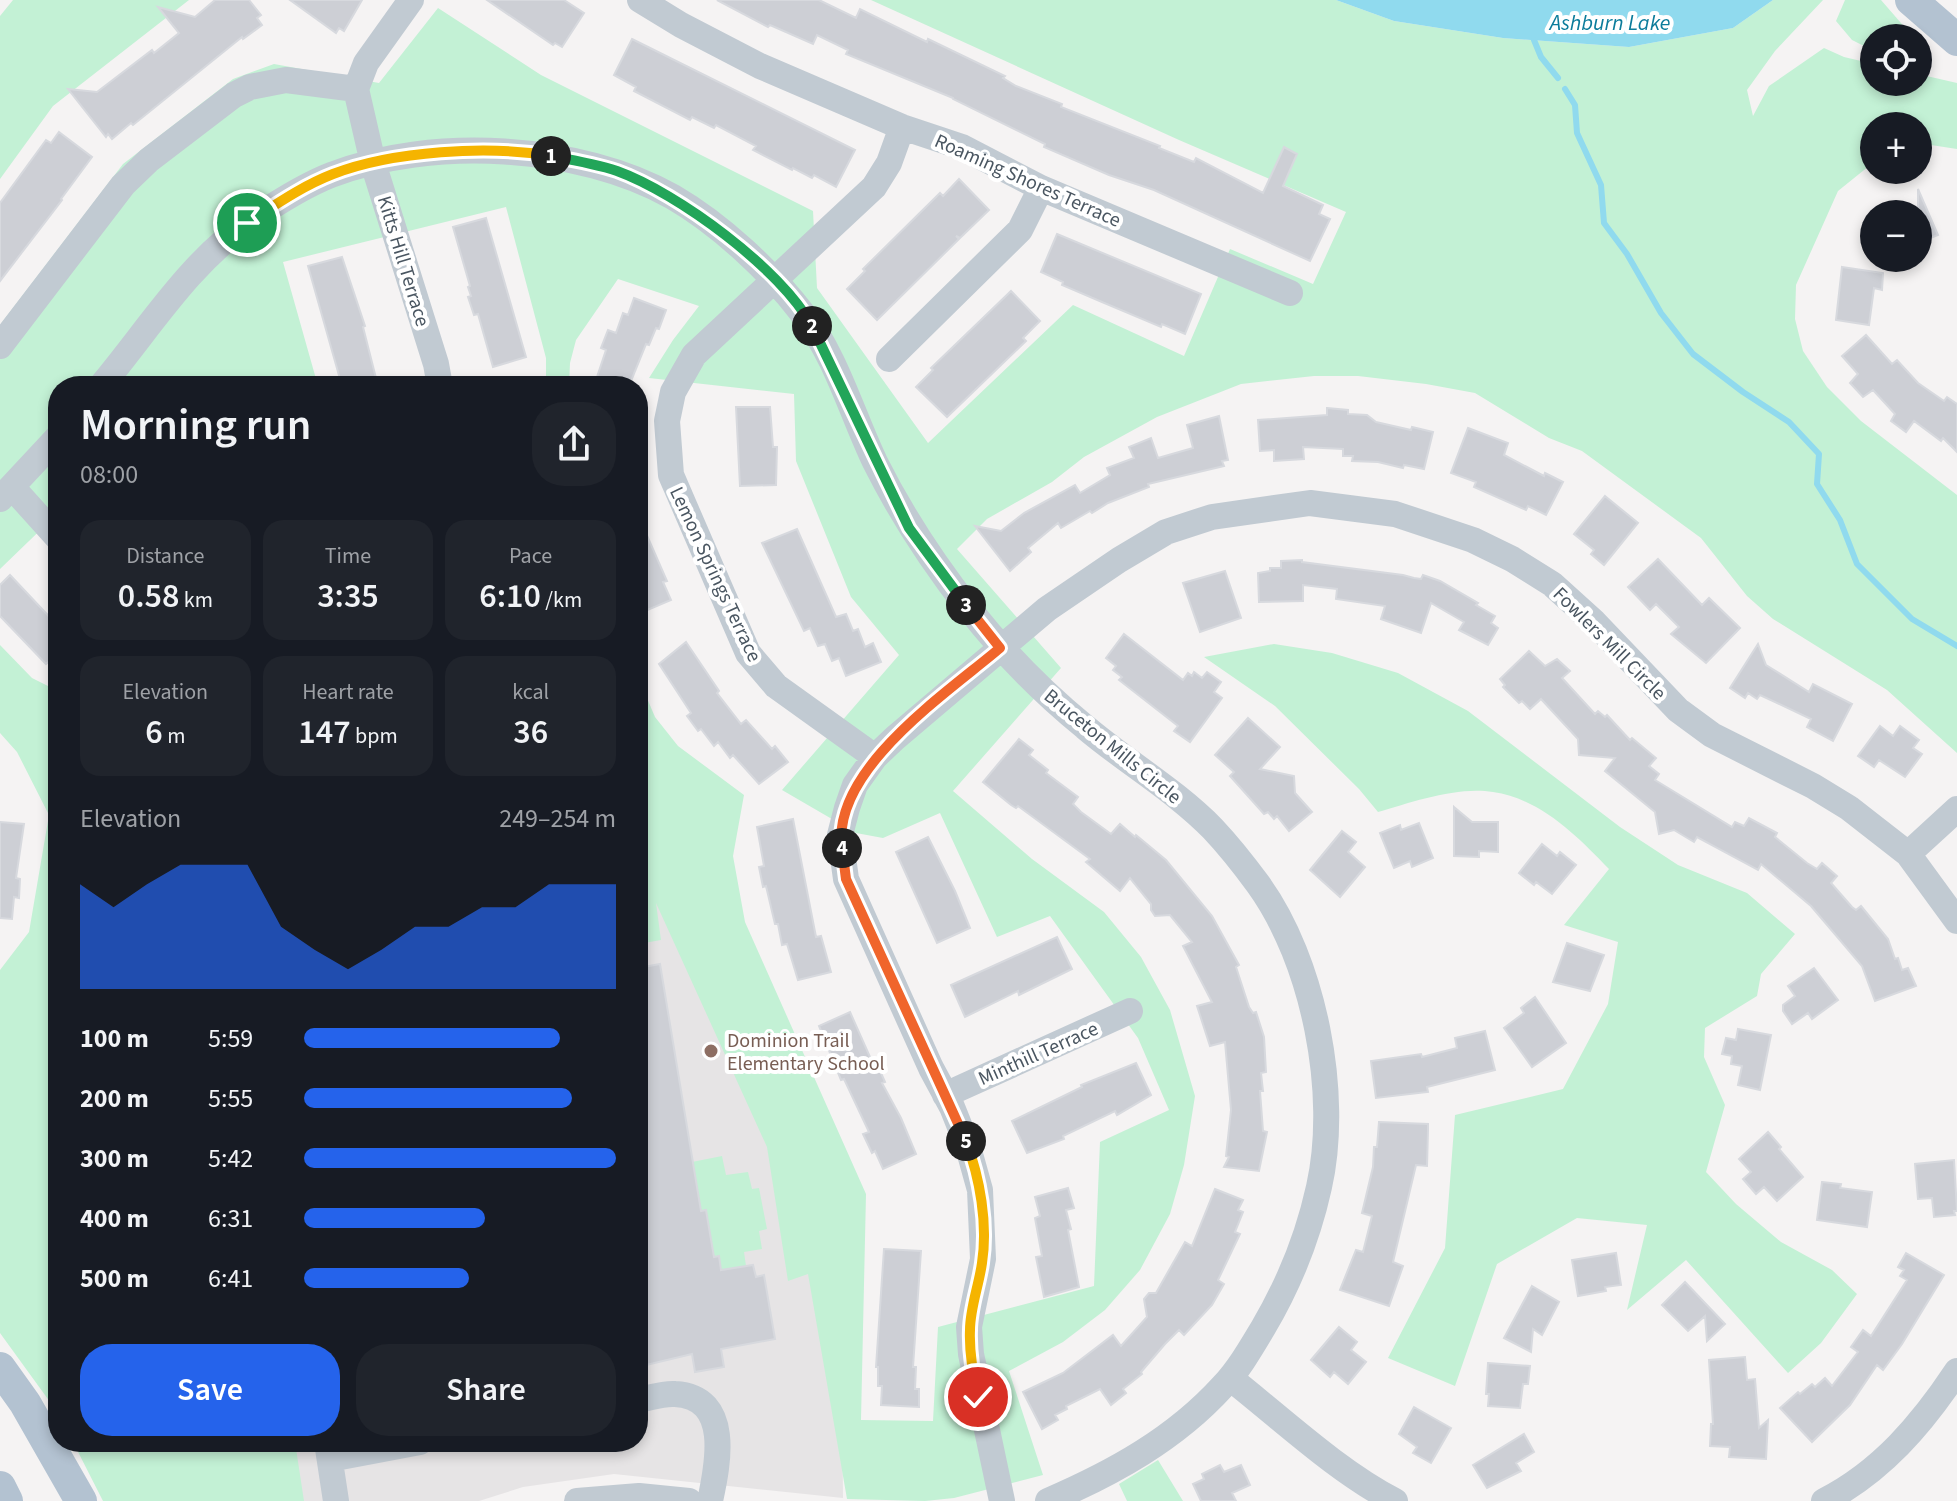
<!DOCTYPE html>
<html lang="en">
<head>
<meta charset="utf-8">
<style>
  body { margin:0; font-family:"Source Sans 3",sans-serif; background:#20242c; color:#f1f3f6; height:100vh; display:flex; flex-direction:column; font-size:30px; white-space:nowrap }
  * { box-sizing:border-box; margin:0 }
  p { font-size:26px; color:#9ea1a6 }
  .icon { flex:none; width:44px; height:44px; fill:none; stroke:currentColor; stroke-width:2; stroke-linecap:round; stroke-linejoin:round }
  .map { position:relative; flex:1; overflow:hidden }
  .details { position:absolute; left:48px; top:376px; width:600px; height:1076px; display:flex; flex-direction:column; background:#171b24; border-radius:32px; box-shadow:0 4px 12px #0003 }
  .details>* { flex:none }
  .fabs { position:absolute; left:1860px; top:24px; display:grid; gap:16px }
  .fabs a { display:grid; place-items:center; width:72px; height:72px; border-radius:50%; background:#171b24; box-shadow:0 4px 12px #0003; font-size:40px }
  .pin { position:absolute; display:grid; place-items:center; width:68px; height:68px; color:#fff; margin:-34px; border:4px solid #fff; border-radius:50%; box-shadow:0 2px 8px #0007 }
  .km { position:absolute; width:40px; height:40px; margin:-20px; border-radius:50%; background:#222; color:#fff; font-size:22px; line-height:40px; text-align:center }
  .round { display:grid; place-items:center; flex:none; width:84px; height:84px; border-radius:32px; background:#20242c }
  .head { display:flex; align-items:center; justify-content:space-between; height:136px; padding:0 32px }
  h1 { font-size:44px; font-weight:600; line-height:60px }
  .metrics { display:grid; grid-template-columns:repeat(3,1fr); gap:12px; height:136px; padding:8px 32px }
  .metrics div { display:grid; align-content:center; border-radius:20px; background:#20242c; text-align:center }
  .metrics b { font-size:34px; font-weight:600 }
  .metrics small { font-size:22px; font-weight:400 }
  .metrics p { font-size:22px }
  .chart { height:224px; padding:16px 32px }
  .chart p { display:flex; justify-content:space-between }
  .chart svg { width:100%; height:144px; margin-top:8px; fill:#2563eb; opacity:.7 }
  .button { display:flex; gap:16px; margin-top:auto; padding:16px 32px }
  .button a { flex:1; height:92px; border-radius:32px; background:#2563eb; color:#fff; font-size:32px; font-weight:600; line-height:92px; text-align:center }
  .button a+a { background:#20242c; color:#f1f3f6 }
  ul { padding:0 32px; list-style:none; font-size:26px }
  li { display:grid; grid-template-columns:128px 96px 1fr; align-items:center; height:60px }
  li i { height:20px; border-radius:10px; background:#2563eb }
  .map>svg:first-child { display:block }
  .education { fill:#e6e4e5 }
  .green { fill:#c3f1d5 }
  .water { fill:#90daee }
  .lines { fill:none; stroke-linecap:round; stroke-linejoin:round }
  .stream { stroke:#90daee; stroke-width:6 }
  .building { fill:#cdcfd5; stroke:#d7d9de; stroke-width:2 }
  .minor { stroke:#c1cad2; stroke-width:26 }
  .major { stroke:#b3c2d1; stroke-width:32 }
  .split-1-casing { stroke:#fff; stroke-width:16 }
  .split-2-casing { stroke:#fff; stroke-width:16 }
  .split-3-casing { stroke:#fff; stroke-width:16 }
  .split-4-casing { stroke:#fff; stroke-width:16 }
  .split-5-casing { stroke:#fff; stroke-width:16 }
  .split-6-casing { stroke:#fff; stroke-width:16 }
  .split-1 { stroke:#f5b400; stroke-width:10 }
  .split-2 { stroke:#22a559; stroke-width:10 }
  .split-3 { stroke:#22a559; stroke-width:10 }
  .split-4 { stroke:#f0652b; stroke-width:10 }
  .split-5 { stroke:#f0652b; stroke-width:10 }
  .split-6 { stroke:#f5b400; stroke-width:10 }
  .education-dot { fill:#8d6e63; stroke:#fff; stroke-width:3 }
  .labels { text-anchor:middle; stroke-width:8; stroke-linejoin:round; paint-order:stroke }
  .street-label { font-size:20px; fill:#4a5661; stroke:#fff }
  .education-label { font-size:20px; fill:#785e54; stroke:#fff; text-anchor:start }
  .water-label { font-size:22px; font-style:italic; fill:#0c7c9b; stroke:#fff }
</style>
</head>
<body>
<div class="map">
<svg width="1957" height="1501" viewBox="0 0 1957 1501">
  <rect width="100%" height="100%" fill="#f5f3f3"/>
  <path class="education" d="M638 736 840 1165 843 1498 614 1474 523 1487 479 1501H130L101 1442H638Z"/>
  <path class="green" d="M13 0H189L53 106 0 179V16Z
    M871 0H1336L1394 21 1503 38 1629 47 1733 28 1773 0H1823L1775 51 1747 90 1753 116 1769 86 1824 48 1844 57 1874 64V82H1918V74L1957 83V149L1918 143V126H1874V162L1838 191 1796 285 1795 319 1803 351 1827 387 1861 421 1957 495V753L1887 690 1773 619 1747 596 1701 538 1675 519 1582 451 1549 438 1475 393 1426 384 1358 376H1314L1241 384 1157 417 1084 457 1052 482 987 519 957 549 1061 668 953 791 1032 859 1104 912 1141 957 1170 1010 1195 1096 1184 1165 1170 1214 1140 1270 1105 1310 1063 1342 1009 1371 1043 1475 954 1498 925 1501 847 1499 808 1274 788 1281 767 1147 656 903 661 940 638 944V677L655 717 678 746 744 795 733 856 745 922 866 1194 861 1420 933 1421 938 1327 1094 1286 1100 1142 1169 1110 1138 1038 1050 916 997 937 940 813 883 838 856 833 782 790 899 655 851 597 796 461 794 394 649 378 673 340 699 306 618 279 576 340 570 363 569 386H546V358L506 207 283 262 318 386H58V513L0 569V325L123 164 233 79 274 64 379 83 438 8 541 75 813 211 817 288 928 443 1073 305 1184 356 1230 249 1313 284 1346 212 1179 140Z
    M1845 0H1881L1914 38H1874V51L1852 40 1836 21Z
    M1274 644 1332 653 1398 673 1468 711 1620 827 1678 865 1747 893 1795 934 1761 974 1757 996 1705 1028 1704 1057 1725 1105 1706 1172 1736 1204 1781 1242 1832 1270 1857 1294 1821 1343 1788 1373 1686 1260 1627 1310 1647 1225 1577 1218 1497 1264 1455 1386 1388 1358 1445 1248 1455 1115 1563 1089 1608 1004 1618 942 1564 925 1609 869C1577 836 1541 799 1493 792 1458 786 1412 802 1378 812L1359 789 1275 706 1204 657Z
    M0 645 32 678 58 691V1413L0 1333V970L29 932 49 815 17 752 0 733Z
    M722 1156 726 1175 748 1172 752 1189 759 1188 767 1229 759 1231 762 1249 744 1252 746 1266 721 1270 719 1256 714 1257 706 1210 701 1211 692 1162Z
    M73 1442H295L304 1501H103Z
    M1158 1460 1183 1501H1127L1119 1484Z"/>
  <path class="water" d="M1336 0H1773L1733 28 1629 47 1503 38 1394 21Z"/>
  <g class="lines">
    <path class="stream" d="M1534 40 1541 57 1558 78
      M1565 89 1575 105 1577 133 1601 185 1604 223 1627 254 1661 313 1693 354 1743 392 1789 422 1819 454 1817 484 1840 520 1857 564 1912 619 1957 646"/>
  </g>
  <path class="building" d="M215 0H249L261 15 257 18 262 25 243 39 242 37 133 125 131 123 112 139 108 134 106 137 68 89 97 92 152 50 154 53 179 33 158 7 195 17Z
    M290 0H362L344 31 339 28 336 33Z
    M487 0H564L584 13 562 47 555 43 553 45Z
    M717 0H819L856 18 860 9 927 42 928 39 1005 76 1003 78 1016 86 1062 104 1061 107 1160 146 1159 148 1194 162 1196 158 1263 193 1284 147 1297 154 1283 186 1323 205 1319 214 1330 219 1310 261 1154 190 1109 175 1044 147 1045 144 953 99V98L846 54 848 50 817 35 813 44 770 25 768 27Z
    M632 39 855 150 836 187 814 175 812 178 793 168 792 170 753 150 756 146 716 125 714 128 692 117 690 120 634 91 636 87 614 75Z
    M59 132 92 157 61 199 62 200 0 281V203L46 140 51 143Z
    M959 179 989 210 960 238 956 236 959 239 877 320 847 289 865 271 863 269 940 193 943 196Z
    M1918 189 1938 235 1918 243Z
    M486 218 526 357 493 367 478 314 474 315 468 297 471 296 468 287 470 286 453 227Z
    M1057 234 1201 294 1185 334 1162 324 1161 327 1102 302 1062 285 1063 282 1041 272Z
    M342 257 365 326 363 327 378 386H342L308 266Z
    M1842 267 1883 273 1882 290 1874 288 1869 325 1836 320Z
    M1011 291 1040 321 1023 338 1026 341 947 417 916 387 933 370 931 368Z
    M634 298 666 310 659 329 656 328 649 345 646 344 629 386H594L606 350 601 348 608 330 616 333 623 313 628 315Z
    M1866 335 1892 364 1897 360 1918 383 1944 401 1947 397 1957 404V452L1943 438 1941 441 1914 421 1906 432 1891 421 1895 414 1873 390 1863 397 1850 383 1858 374 1842 356Z
    M736 407H770L773 447H777L776 485 740 486Z
    M1327 408 1348 410V414L1367 415 1376 422 1411 430 1412 427 1433 432 1424 469 1404 465 1403 468 1378 462 1352 461 1353 456H1343V449L1303 447 1304 459 1274 461V450L1260 451 1258 420 1327 415Z
    M1219 416 1228 460 1222 461 1224 466 1148 484 1149 487 1108 503 1092 513 1090 511 1061 528 1058 523 1028 548 1031 552 1010 571 975 526 1001 531 1024 513 1075 485 1080 493 1110 475 1107 468 1134 458 1129 447 1151 438 1158 458 1193 448 1187 425Z
    M1468 428 1508 443 1504 455 1544 476 1545 473 1563 482 1546 515 1528 506 1526 510 1474 487 1476 482 1451 473Z
    M1605 496 1638 523 1604 565 1591 554 1594 550 1574 534Z
    M638 515 667 581 663 582 671 600 638 614Z
    M797 529 836 617 846 614 853 631 858 629 865 647 873 643 881 662 846 676 839 658 832 661 825 644 818 646 810 628 804 631 762 543Z
    M1658 559 1702 605 1709 598 1740 628 1706 663 1671 634 1679 627 1656 604 1650 610 1628 587Z
    M1302 560V562L1403 575 1414 578 1421 579 1423 575 1440 581 1478 603 1476 605 1495 616 1491 623 1498 628 1488 645 1459 630 1464 622 1431 603 1421 633 1381 619 1385 606 1336 599 1337 589 1303 585V601L1259 602 1258 573 1270 571V568H1281V561Z
    M1225 571 1241 618 1200 632 1183 583Z
    M10 575 58 626V653L46 664 0 616V585Z
    M1124 634 1183 680 1188 673 1192 676 1194 672 1202 678 1207 672 1221 682 1214 692 1222 698 1190 742 1174 731 1178 726 1119 680 1122 677 1113 670 1116 666 1106 658Z
    M686 642 719 691 717 693 741 724 746 720 772 749 775 746 788 762 759 784 733 755 730 758 718 742 714 746 701 729 698 731 687 716 691 713 659 664Z
    M1758 644 1766 665 1809 692 1813 684 1852 704 1833 741 1807 727 1811 719 1760 695 1757 699 1748 693 1745 698 1730 688Z
    M1529 651 1545 666 1557 659 1570 671 1562 678 1595 714 1598 711 1605 717 1607 715 1630 740 1632 738 1656 758 1649 766 1659 774 1655 780 1732 827 1735 822 1744 826 1749 818 1777 833 1775 837 1807 863 1817 869 1822 863 1837 876 1831 883 1852 907 1856 910 1861 906 1888 939 1895 959 1898 958 1902 970 1908 968 1916 986 1875 1001 1862 966 1811 906 1761 864 1758 870 1697 837 1694 842 1674 830 1659 834 1655 812 1605 771 1615 758 1579 755 1578 739 1541 699 1530 709 1522 701 1519 703 1503 687 1505 685 1500 679Z
    M1248 718 1280 747 1260 769 1294 776 1295 793 1312 812 1289 831 1277 816 1274 819 1268 812 1264 814 1230 776 1234 772 1215 755Z
    M1880 726 1893 736 1900 726 1919 740 1913 748 1922 754 1905 777 1879 760 1874 767 1858 756Z
    M1019 739 1033 750 1029 755 1048 770 1046 773 1078 797 1073 804 1081 812 1111 834 1120 824 1135 837 1136 835 1166 860 1212 916 1239 965 1236 967 1249 1007 1253 1013 1256 1012 1264 1037 1266 1072 1261 1073 1263 1091H1260L1263 1131 1267 1132 1259 1171 1224 1167 1229 1157 1226 1156 1231 1110 1225 1042 1210 1046 1197 1006 1212 1002 1183 946 1192 942 1170 915 1155 916 1151 910V904L1130 878 1120 891 1086 862 1090 859 1018 806 1016 808 1011 805 983 782Z
    M1454 807 1472 822H1498V852L1479 851V857L1454 856Z
    M793 819 816 937 821 936 831 972 798 980 787 944 782 945 778 924H775L766 886 763 887 759 867 764 866 757 827Z
    M0 822 24 824 16 878 20 879 19 898 14 897 12 919 0 918Z
    M1419 823 1433 858 1412 867 1410 861 1394 868 1380 833 1400 825 1401 830Z
    M1342 831 1356 842 1348 852 1365 867 1340 897 1310 870Z
    M928 837 955 891 970 928 937 943 896 852Z
    M1542 844 1557 856 1560 852 1576 865 1552 894 1536 882 1534 885 1519 873Z
    M1057 937 1072 969 1019 995 1018 991 965 1017 951 985Z
    M1567 943 1604 955 1590 991 1553 982Z
    M660 964 701 1211 706 1210 714 1257 719 1256 721 1270 753 1265 756 1277 764 1275 775 1339 721 1349 724 1367 695 1372 692 1354 638 1367V968Z
    M1814 968 1838 1000 1812 1019 1808 1013 1792 1024 1783 1011V1005L1795 996 1788 986Z
    M1535 997 1566 1043 1532 1067 1504 1028 1524 1013 1521 1008Z
    M850 1012 874 1066 877 1064 885 1082 882 1083 901 1118 916 1154 883 1169 875 1151 872 1153 863 1134 869 1132 844 1079 841 1080 819 1026Z
    M1738 1029 1771 1035 1760 1090 1738 1085 1742 1066 1731 1064 1732 1056 1722 1054 1726 1038 1736 1040Z
    M1485 1031 1495 1070 1427 1087 1428 1092 1376 1098 1371 1061 1421 1054 1422 1057 1457 1048 1455 1038Z
    M1136 1063 1151 1095 1117 1115 1115 1111 1063 1136 1064 1139 1027 1153 1012 1121 1082 1087 1081 1085Z
    M1379 1122 1428 1124V1130L1427 1166 1416 1165 1393 1262 1403 1266 1389 1306 1340 1290 1356 1250 1363 1252 1372 1216 1362 1213 1373 1167 1374 1147H1377Z
    M1768 1132 1781 1147 1779 1149 1803 1177 1777 1201 1764 1187 1756 1194 1743 1179 1751 1172 1739 1159Z
    M1954 1160 1957 1211H1954L1955 1215 1934 1217 1932 1198 1918 1199 1915 1164Z
    M1822 1182 1841 1184 1840 1188 1872 1192 1867 1227 1817 1220Z
    M1068 1188 1074 1208 1066 1210 1071 1229 1068 1230 1079 1287 1044 1297 1036 1257 1042 1256 1035 1218 1040 1216 1035 1197Z
    M1215 1189 1243 1200 1238 1210 1243 1212 1235 1232 1240 1234 1218 1280 1224 1284 1212 1305 1184 1335 1179 1330 1165 1344 1141 1372 1142 1374 1123 1389 1126 1393 1111 1405 1100 1389 1066 1406 1067 1409 1055 1415 1058 1420 1042 1429 1023 1392 1063 1373 1113 1335 1121 1346 1147 1317 1144 1299 1149 1293H1156L1185 1242 1192 1246Z
    M884 1249 921 1251 913 1367H916L915 1389H919V1407L881 1405 882 1386H878V1367H876Z
    M1616 1253 1621 1285 1605 1287 1606 1291 1578 1296 1572 1260Z
    M1906 1253 1944 1275 1902 1344 1883 1370 1877 1365 1850 1405 1812 1442 1780 1408 1798 1392 1800 1394 1812 1384 1815 1387 1825 1378 1832 1386 1858 1352 1851 1347 1863 1330 1871 1336 1907 1280 1900 1276 1904 1270 1898 1267Z
    M1685 1282 1725 1324 1707 1341 1705 1316 1688 1331 1662 1305Z
    M1532 1286 1559 1302 1542 1335 1533 1329 1531 1352 1504 1338Z
    M1339 1327 1357 1342 1351 1350 1366 1362 1348 1384 1334 1372 1330 1377 1311 1360Z
    M1745 1357 1747 1380 1755 1379 1759 1428 1768 1420 1766 1459 1729 1457 1730 1447 1710 1446 1711 1424H1713L1709 1360Z
    M1488 1363 1530 1366 1528 1384H1523L1520 1408 1488 1406 1489 1394H1486Z
    M1414 1407 1451 1428 1431 1463 1413 1453 1417 1447 1399 1434Z
    M1524 1434 1534 1452 1516 1463 1521 1471 1487 1488 1473 1465Z
    M1220 1465 1224 1472 1241 1465 1250 1485 1232 1493 1236 1501H1201L1193 1484 1204 1479 1202 1474Z"/>
  <g class="lines">
    <path class="minor" d="M640 0 681 25 760 66 902 127 962 147 1041 188 1290 293
      M356 89 373 163 436 364 440 386
      M356 89 366 63 411 0
      M0 346 123 185 149 160 234 95 250 87 286 80 356 89
      M889 359 1020 230 1041 188
      M101 386C149 329 187 265 250 221 275 204 303 186 331 175 431 136 580 144 673 197 721 225 770 271 803 314 836 356 852 414 875 462 902 516 933 563 970 610 1004 653 1042 692 1085 727 1126 762 1175 790 1213 829 1229 846 1244 865 1258 884 1314 961 1340 1094 1319 1187 1308 1237 1289 1284 1263 1328 1251 1348 1239 1369 1223 1386 1175 1439 1113 1473 1048 1501
      M12 487 58 538
      M0 499 58 437
      M875 757 776 686 748 653 671 475 667 421 673 392 694 355 874 187 889 163 902 127
      M1908 854 1957 809
      M945 1095 1130 1011
      M1230 1378C1281 1418 1338 1472 1395 1501
      M638 1400C650 1398 663 1393 675 1394 732 1397 718 1464 710 1501
      M327 1442 336 1501
      M330 1459 420 1442
      M577 1501 639 1496 689 1501
      M1002 1501 971 1354 969 1327 983 1259 980 1190 968 1147 952 1107 931 1068 846 879 840 835 847 808 855 785 875 757 895 738 1047 609 1119 560 1166 532 1212 517 1310 503 1395 514 1473 540 1512 559 1552 584 1594 622 1678 710 1712 735 1813 786 1849 808 1908 854 1957 921
      M1824 1501C1881 1472 1922 1424 1957 1371"/>
    <path class="major" d="M1911 0 1957 40
      M0 1368 25 1403 81 1501
      M0 1487 7 1501"/>
  </g>
  <g class="lines">
    <g class="split-1-casing">
      <path id="split-1" d="M247 223C275 205 302 186 333 174 393 151 488 145 551 156"/>
    </g>
    <g class="split-2-casing">
      <path id="split-2" d="M551 156C573 160 596 164 617 171 678 193 781 269 812 326"/>
    </g>
    <g class="split-3-casing">
      <path id="split-3" d="M812 326 909 528 966 605"/>
    </g>
    <g class="split-4-casing">
      <path id="split-4" d="M842 848C831 770 947 693 1000 648L966 605"/>
    </g>
    <g class="split-5-casing">
      <path id="split-5" d="M842 848 846 879 966 1141"/>
    </g>
    <g class="split-6-casing">
      <path id="split-6" d="M966 1141C980 1178 988 1224 982 1263 979 1285 970 1308 970 1330 969 1352 973 1375 978 1397"/>
    </g>
    <use href="#split-1" class="split-1"/>
    <use href="#split-2" class="split-2"/>
    <use href="#split-3" class="split-3"/>
    <use href="#split-4" class="split-4"/>
    <use href="#split-5" class="split-5"/>
    <use href="#split-6" class="split-6"/>
  </g>
  <circle class="education-dot" cx="711" cy="1051" r="8"/>
  <g class="labels">
    <g class="street-label">
      <text transform="translate(1028 180) rotate(24)" y="7">Roaming Shores Terrace</text>
      <text transform="translate(404 261) rotate(73)" y="7">Kitts Hill Terrace</text>
      <text transform="translate(716 574) rotate(65)" y="7">Lemon Springs Terrace</text>
      <text transform="translate(1610 643) rotate(45)" y="7">Fowlers Mill Circle</text>
      <text transform="translate(1113 746) rotate(39)" y="7">Bruceton Mills Circle</text>
      <text transform="translate(1038 1053) rotate(-24)" y="7">Minthill Terrace</text>
    </g>
    <g class="education-label">
      <text x="727" y="1047">Dominion Trail<tspan x="727" dy="23">Elementary School</tspan></text>
    </g>
    <g class="water-label">
      <text x="1610" y="30">Ashburn Lake</text>
    </g>
  </g>
</svg>
<div class="fabs">
<a><svg class="icon" aria-label="locate" viewBox="0 0 24 24"><circle cx="12" cy="12" r="6"/><path d="M12 2v4M12 18v4M2 12h4M18 12h4"/></svg></a>
<a>+</a>
<a>−</a>
</div>
<div class="pin" style="left:247px;top:223px;background:#1e9e55"><svg class="icon" aria-label="arrive" viewBox="0 0 24 24"><path d="M6 21V4h12l-3 4 3 4H6"/></svg></div>
<div class="pin" style="left:978px;top:1397px;background:#d93025"><svg class="icon" aria-label="check" viewBox="0 0 24 24"><path d="M5 12l5 5 9-10"/></svg></div>
<b class="km" style="left:551px;top:156px">1</b>
<b class="km" style="left:812px;top:326px">2</b>
<b class="km" style="left:966px;top:605px">3</b>
<b class="km" style="left:842px;top:848px">4</b>
<b class="km" style="left:966px;top:1141px">5</b>
<section class="details">
<div class="head"><div><h1>Morning run</h1><p>08:00</p></div><a class="round"><svg class="icon" aria-label="share" viewBox="0 0 24 24"><path d="M12 15V3M7 8l5-5 5 5M5 13v7h14v-7"/></svg></a></div>
<div class="metrics">
<div><p>Distance</p><b>0.58<small> km</small></b></div>
<div><p>Time</p><b>3:35</b></div>
<div><p>Pace</p><b>6:10<small> /km</small></b></div>
</div>
<div class="metrics">
<div><p>Elevation</p><b>6<small> m</small></b></div>
<div><p>Heart rate</p><b>147<small> bpm</small></b></div>
<div><p>kcal</p><b>36</b></div>
</div>
<div class="chart"><p><span>Elevation</span>249–254 m</p>
<svg viewBox="0 0 160 44" preserveAspectRatio="none"><path d="M0 44V12L10 19L20 12L30 6L40 6L50 6L60 25L70 32L80 38L90 32L100 25L110 25L120 19L130 19L140 12L150 12L160 12V44z"/></svg>
</div>
<ul>
<li><b>100 m</b>5:59<i style="width:82%"></i></li>
<li><b>200 m</b>5:55<i style="width:86%"></i></li>
<li><b>300 m</b>5:42<i style="width:100%"></i></li>
<li><b>400 m</b>6:31<i style="width:58%"></i></li>
<li><b>500 m</b>6:41<i style="width:53%"></i></li>
</ul>
<div class="button"><a>Save</a><a>Share</a></div>
</section>
</div>
</body>
</html>
